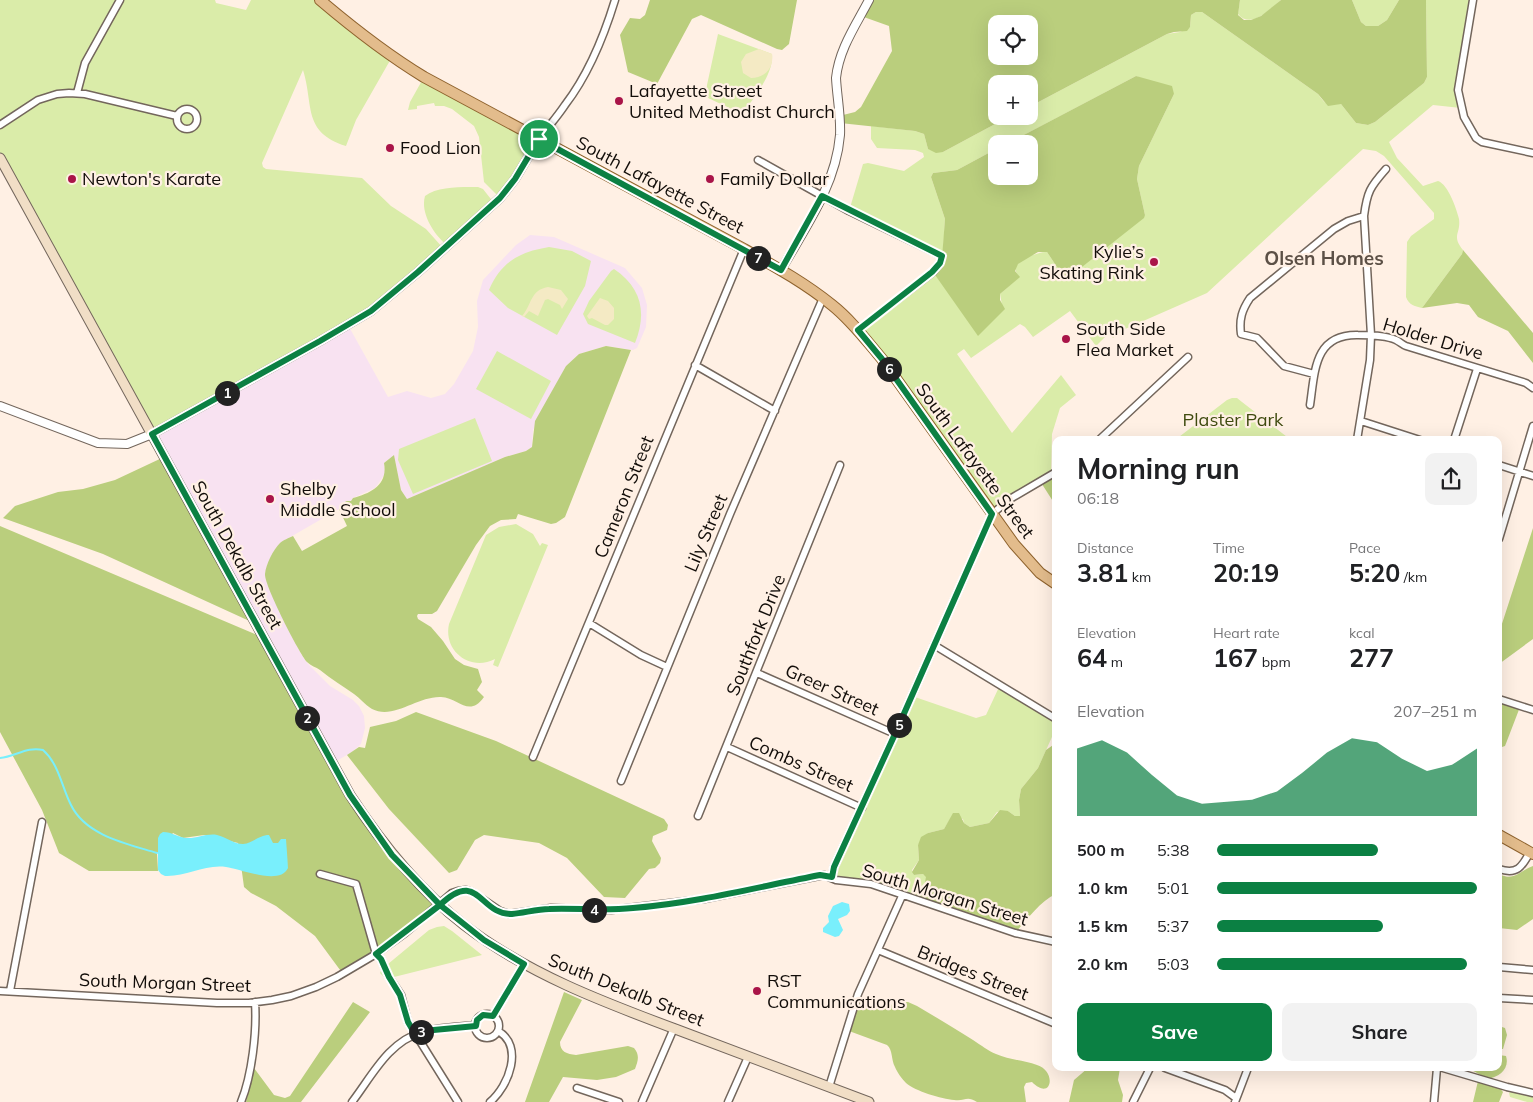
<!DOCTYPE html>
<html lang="en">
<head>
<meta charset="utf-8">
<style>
  body { margin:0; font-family:Mulish,sans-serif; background:#f2f2f2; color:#202124; height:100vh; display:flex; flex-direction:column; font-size:19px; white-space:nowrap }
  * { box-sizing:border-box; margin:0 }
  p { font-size:16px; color:#757577 }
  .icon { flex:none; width:28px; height:28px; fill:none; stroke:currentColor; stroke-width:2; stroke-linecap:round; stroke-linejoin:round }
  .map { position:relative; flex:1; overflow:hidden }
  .details { position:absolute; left:1052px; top:436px; width:450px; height:635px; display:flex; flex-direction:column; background:#fff; border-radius:10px; box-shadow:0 5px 20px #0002 }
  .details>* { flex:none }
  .buttons { position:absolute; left:988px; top:15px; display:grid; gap:10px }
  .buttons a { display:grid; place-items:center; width:50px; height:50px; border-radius:10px; background:#fff; box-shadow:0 5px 20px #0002; font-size:25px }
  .pin { position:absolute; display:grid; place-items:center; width:42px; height:42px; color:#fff; margin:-21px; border:2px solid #fff; border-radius:50%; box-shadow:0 1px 5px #0007 }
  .km { position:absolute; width:25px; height:25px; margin:-12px; border-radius:50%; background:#222; color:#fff; font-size:14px; line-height:25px; text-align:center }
  .round { display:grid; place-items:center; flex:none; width:52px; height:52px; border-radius:10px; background:#f2f2f2 }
  .head { display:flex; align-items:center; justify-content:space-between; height:85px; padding:0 25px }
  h1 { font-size:28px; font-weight:700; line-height:38px }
  .stats { display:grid; grid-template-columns:repeat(3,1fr); gap:8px; height:85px; padding:5px 25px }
  .stats div { display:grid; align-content:center }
  .stats b { font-size:25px; font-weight:700 }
  .stats small { font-size:14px; font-weight:400 }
  .stats p { font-size:14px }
  .chart { height:140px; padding:10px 25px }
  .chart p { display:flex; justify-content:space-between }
  .chart svg { width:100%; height:90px; margin-top:5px; fill:#0b8043; opacity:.7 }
  .cta { display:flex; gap:10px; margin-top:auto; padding:10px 25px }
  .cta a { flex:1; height:58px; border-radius:10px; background:#0b8043; color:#fff; font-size:20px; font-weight:700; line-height:58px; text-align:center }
  .cta a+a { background:#f2f2f2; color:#202124 }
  ul { padding:0 25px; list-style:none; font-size:16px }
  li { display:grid; grid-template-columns:80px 60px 1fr; align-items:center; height:38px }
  li i { height:12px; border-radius:6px; background:#0b8043 }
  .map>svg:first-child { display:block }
  .education { fill:#f8e2f1 }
  .green { fill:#daeca9 }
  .forest { fill:#bace7d; fill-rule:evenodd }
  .sand { fill:#f4eac4 }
  .water { fill:#79effc }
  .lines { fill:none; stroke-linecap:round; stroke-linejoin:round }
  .stream { stroke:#79effc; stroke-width:2 }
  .minor-casing { stroke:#73665c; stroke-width:9 }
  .tertiary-casing { stroke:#73665c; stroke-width:10 }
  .secondary-casing { stroke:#73665c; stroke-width:11 }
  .primary-casing { stroke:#8e622d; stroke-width:12 }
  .minor { stroke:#fff; stroke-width:6 }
  .tertiary { stroke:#fff; stroke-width:8 }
  .secondary { stroke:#f1dec6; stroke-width:9 }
  .primary { stroke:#e3bc8c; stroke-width:10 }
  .route-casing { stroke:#fff; stroke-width:10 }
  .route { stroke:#0b8043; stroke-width:6 }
  .poi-dot { fill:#a91448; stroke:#fff0e4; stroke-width:2 }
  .labels { text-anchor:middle; stroke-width:4.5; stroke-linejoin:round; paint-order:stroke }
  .poi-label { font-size:18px; fill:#120d09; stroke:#fff0e4; text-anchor:start }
  .street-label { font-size:18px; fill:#120d09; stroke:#fff0e4 }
  .park-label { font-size:18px; fill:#3f4b0f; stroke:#fff0e4 }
  .neighbourhood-label { font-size:19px; font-weight:bold; fill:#5c5046; stroke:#fff0e4 }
</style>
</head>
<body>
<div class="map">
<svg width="1533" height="1102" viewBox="0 0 1533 1102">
  <rect width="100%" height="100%" fill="#fff0e4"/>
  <path class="education" d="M530 235 554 237 625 268 642 288 647 305 646 327 637 348 633 350 606 346 579 354 566 366 533 430 532 447 526 451 505 457 407 499 401 490 394 455 384 463 385 474 375 488 353 498 351 501H346L339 509 280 543 267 565 265 575 276 603 301 654 308 664 330 686 353 700 359 706 364 716 365 728 361 744 352 752 333 763 152 434 348 325 388 397 407 391 431 398 445 394 454 384 473 351 478 327 477 301 483 280 516 245Z"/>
  <path class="green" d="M0 0H215L216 3 246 10 251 0H320L392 57 356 120 346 146C302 132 314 105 303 70L262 163 263 167 266 169 362 178 391 206 426 229 443 248 371 311 152 434 0 158Z
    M1240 0H1281C1270 9 1251 30 1238 14Z
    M1352 0H1399L1387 20 1378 26H1366L1361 22Z
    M1426 0H1473L1458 90 1461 108 1433 105 1389 142 1397 158 1423 186 1438 181C1448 184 1457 210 1459 219 1461 234 1451 235 1463 250L1462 254 1422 308C1414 306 1409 305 1406 297L1407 242 1411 236 1434 219V213L1384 156 1376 151 1363 149 1207 293 1125 329 1113 338 1109 333 1096 346 1070 311 1033 337 1025 327 1020 324 971 358 964 349 957 354 1012 433 1061 375 1076 395 1060 408 1052 434 1051 474 992 514 858 330 933 272 1002 305 1000 294 1019 277C1017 273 1014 270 1016 266 1020 259 1040 251 1047 252L1063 276 1145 215 1137 179 1139 166 1174 94 1136 76 1007 144H996V149L957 170 933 173 931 177 945 219 943 254 849 211 863 164 868 163 904 171 924 157 923 153 915 150 877 148 871 139V126L915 131 924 134 928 149 943 152 1010 116H1029V107L1167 34 1180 32 1190 27 1191 15 1196 12H1202L1318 94C1327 107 1327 104 1341 104L1356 123 1368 125 1375 122 1424 83 1427 77Z
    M718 34 772 54C774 74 753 99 742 114L706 97 707 85Z
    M424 77 539 139 500 198 484 182 479 137 474 126 452 109 444 106H435L434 103 417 106V109L408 110 410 102Z
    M478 187 483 189 494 203 447 245C434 235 420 213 425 196 438 186 462 187 478 187Z
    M549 247 572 251 591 261 585 286 557 335 508 308 489 290C501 262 519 252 549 247Z
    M614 269C642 288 647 313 635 343L588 324 583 314 589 301 611 271Z
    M497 351 551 381 531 419 476 389Z
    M1232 398H1237L1242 402 1291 440H1175L1227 400Z
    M475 418 492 461 413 494 398 460 399 449Z
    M516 524 533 534 540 546 542 543 548 545 498 667 493 665 495 659C470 672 443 651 449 624L486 535 499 527Z
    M1000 685 1056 719V728L1038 768 1021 789 1019 800 1020 816H1015L1008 811 997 812 989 823 970 827 964 823 963 819 952 816 944 829 928 833 918 845 919 860 912 870 914 875 923 874 926 876V880L921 902 871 884 834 879V867L912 696 976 718 986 715Z
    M444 926 452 931 482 955 386 979 380 973 382 969 429 930 437 927Z
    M1513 1091 1533 1097V1102H1527L1510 1097 1509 1093Z"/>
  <path class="forest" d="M650 0H797L789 44 782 50 777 49 701 15 692 19 657 84 628 72 620 35 630 18 640 19 645 15Z
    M869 0H1240L1238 15 1244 20H1251L1261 16 1281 0H1352L1361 22 1366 26H1378L1387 20 1399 0H1426L1427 77 1424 83 1375 122 1368 125 1356 123 1341 104 1328 106 1318 94 1202 12H1196L1191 15 1190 27 1187 31 1174 32 1167 34 1029 107V84H996V116H1010L943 152 936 153 928 149 924 134 915 131 840 123 839 116 855 112 861 107 892 51 889 26 861 16ZM996 24H1029V56H996Z
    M1136 76 1172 86 1174 94 1139 166 1137 179 1145 215 1144 218 1068 278 1063 276 1047 252H1038L1018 264 1015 271 1020 277 1000 294V300L1005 309 978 336 933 272 942 258 945 219 931 177 933 173 957 170 996 149V176H1029V144H1022L1020 137Z
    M1463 250 1533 333V363L1508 331 1478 317 1469 305 1457 303 1422 308 1462 254Z
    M606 346 631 350 565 517 556 523 551 524 518 514 516 519 501 520 490 526 476 545 437 611 432 614H418L417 616 418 619 431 627 443 641 455 659 464 665 478 669 482 682 477 690 484 697C469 718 459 698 441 697 417 696 394 720 372 709 365 705 360 698 354 694 343 686 331 679 320 670 316 667 311 666 307 662 299 653 264 585 265 574 266 564 273 550 280 543 283 540 289 538 293 536L302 551 347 526 339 509 346 501H351L353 498C371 493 388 485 384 463L394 455 401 490 407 499 505 457 526 451 532 447 535 421 566 366 579 354Z
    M164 457 256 624 103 554 3 518 15 506 58 492 83 489 115 480Z
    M1056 472V506L1040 481Z
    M0 526 264 638 350 795 440 905 343 974 315 936 276 906 251 893 244 887 238 843 204 835 183 838 173 833 157 853 158 871H89L59 853 42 810 0 732Z
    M1533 528V639L1499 664V633Z
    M1499 699 1520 707 1505 746 1499 748Z
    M416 712 496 741 664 819 668 825 667 830 653 836 652 841 661 858 660 863 655 868 649 869 625 898 604 897 567 858 539 843 484 835 475 840 457 870 449 873 389 809 347 755 359 747 365 748 370 727 396 721Z
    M1056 743V894C1040 901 1027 920 1015 933L921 902 926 877 923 874 914 875 912 872 919 860 918 845 921 837 928 833 944 829 953 813H959L964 823 970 827 989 823 1000 810 1008 811 1015 816H1020L1019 800 1021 789 1038 768 1046 750Z
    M1533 866V919L1517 930 1499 928V885L1501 875C1515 881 1521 870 1533 866Z
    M564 992 582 1000 560 1042C560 1052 567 1054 576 1055L628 1046 634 1048C640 1055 638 1061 635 1069L616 1077 597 1080 563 1077 549 1102H525Z
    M859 1001 877 1009 900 1002H908L917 1006C936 1017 955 1029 973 1040 981 1045 988 1051 996 1054 1009 1060 1024 1060 1037 1065 1057 1071 1052 1102 1032 1082L1026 1083 1024 1087 1026 1102H977C966 1095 965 1102 954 1100 942 1099 915 1091 906 1083 902 1079 897 1072 895 1067 891 1060 893 1050 887 1045L849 1031Z
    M353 1002 370 1012 301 1102H246L250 1086 251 1064 274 1095 285 1098 290 1096Z
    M1502 1027 1505 1028 1507 1035 1503 1049H1499V1028Z
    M1499 1055 1506 1056C1510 1069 1499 1077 1488 1079L1468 1068H1499Z
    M1088 1068H1120L1118 1080 1123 1095 1122 1102H1069L1074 1080Z
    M1478 1081 1499 1087 1503 1092 1499 1102H1473Z"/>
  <path class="sand" d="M759 49 772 54C774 68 765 78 751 78L743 73 741 62 746 54Z
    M548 287 561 290 568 299 562 309 560 305 548 299 545 300 538 316 529 311 524 317 522 316C532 305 530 290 548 287Z
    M600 298 608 301 614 308V319L608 325H605L592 318 589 319 587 316Z"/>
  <path class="water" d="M163 832C172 832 178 837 186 838 196 839 207 833 217 835 226 837 234 844 243 844 253 843 259 835 269 835L273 843H278L281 839H286C286 840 288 863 288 868 280 886 241 869 226 867 205 864 186 877 165 876L161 874 158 870V838L160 834Z
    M842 902 849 904 850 911 847 915 838 919 843 930 839 936 835 937 823 932V928L829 922 828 916 833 906Z"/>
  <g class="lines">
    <path class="stream" d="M0 758C15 757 27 746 43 750 59 764 62 788 71 805 86 836 128 844 157 853"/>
    <g class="minor-casing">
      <path id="minor" d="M1473 0 1458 90 1464 117 1476 138 1482 142 1533 153
        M77 93 85 63 120 0
        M177 119a10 10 0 1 1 20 0a10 10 0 1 1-20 0Z
        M0 125 38 100 57 94 69 93 85 94 177 116
        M539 139C548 127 557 117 565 105 588 75 604 36 615 0
        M758 160 849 211 942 256 940 263 933 272 858 330
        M695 365 775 411
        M1314 374 1284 366 1257 338 1241 334C1239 319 1242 310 1250 298L1334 229 1348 221 1364 216
        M1310 405C1315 371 1314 334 1358 335 1370 335 1385 335 1396 340 1400 342 1403 345 1406 346L1526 383 1533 388
        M1361 421 1420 440
        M1099 440 1188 357
        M1357 440 1370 360 1371 335 1364 216C1367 192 1370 187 1386 169
        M1454 440 1477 369
        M1499 465 1533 476
        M1499 539 1533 426
        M589 623 641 655 667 667
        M934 645 1056 719
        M757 673 895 734
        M1499 699 1533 710
        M727 747 862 808
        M533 757 744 249
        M621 781 730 514 823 298
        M698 816 840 465
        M1499 869C1517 875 1522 867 1530 852
        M320 874 356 884 376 954 381 959 389 977 401 995 408 1022 458 1102
        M832 877 834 867 895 734 992 514 1010 499 1056 472
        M878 950 1056 1024
        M1499 967 1533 970
        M0 991 217 1003H249L272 1000 291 996 316 987 337 977 376 954 405 933 452 893 458 891 466 890 472 892 500 911 509 914 551 908 611 910 704 899 824 875 836 880 871 884 1015 933 1056 942
        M10 991 42 822
        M1499 998 1533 1000
        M475 1026a12 12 0 1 1 24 0a12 12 0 1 1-24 0Z
        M493 1016 524 964
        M1165 1068 1225 1090 1236 1098
        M1443 1068 1507 1087 1533 1093
        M829 1087 858 994 902 896
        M577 1088 619 1102
        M241 1102C252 1075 257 1031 255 1002
        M352 1102C372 1076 388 1042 422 1032 438 1027 459 1027 476 1025
        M490 1102C509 1086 524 1046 498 1031
        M642 1102 674 1028
        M728 1102 748 1057
        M1133 1102 1150 1068
        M1235 1102 1248 1068
        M1434 1102 1437 1068"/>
    </g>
    <g class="tertiary-casing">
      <path id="tertiary" d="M781 270C805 228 836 185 840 135 841 116 837 97 836 78 839 49 856 25 869 0
        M0 406 98 443 127 444 152 434 320 341 371 311 418 272 500 198 515 179 539 139"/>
    </g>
    <g class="secondary-casing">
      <path id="secondary" d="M0 158 350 795C382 844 418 889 464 925 528 974 603 1002 678 1030 741 1054 805 1078 869 1102"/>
    </g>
    <g class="primary-casing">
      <path id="primary" d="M320 0C353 28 386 54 424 77L744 249C774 266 805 283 832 305 851 320 866 340 882 359L1014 544 1040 573 1056 584
        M1499 835 1533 854"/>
    </g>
    <use href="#minor" class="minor"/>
    <use href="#tertiary" class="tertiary"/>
    <use href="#secondary" class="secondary"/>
    <use href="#primary" class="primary"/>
  </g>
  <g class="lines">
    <g class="route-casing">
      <path id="route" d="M539 139 515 179 500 198 418 272 371 311 320 341 152 434 350 795 392 855 440 905 376 954 381 959 389 977 400 995 408 1022 415 1034 423 1031 476 1026 477 1020 483 1015 493 1016 524 964 484 940 440 905C479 868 479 915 512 914 524 913 537 909 549 909 577 908 605 911 633 908 696 903 758 887 820 875L832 877 834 867 895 734 992 514 882 359 858 330 932 272 940 263 942 256 822 196 781 270 539 139"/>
    </g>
    <use href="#route" class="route"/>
  </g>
  <g class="poi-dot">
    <circle cx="619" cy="101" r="5"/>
    <circle cx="390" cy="148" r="5"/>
    <circle cx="72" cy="179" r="5"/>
    <circle cx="710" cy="179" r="5"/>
    <circle cx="1154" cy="262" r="5"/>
    <circle cx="1066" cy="339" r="5"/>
    <circle cx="270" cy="499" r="5"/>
    <circle cx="757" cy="991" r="5"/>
  </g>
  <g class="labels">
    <g class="poi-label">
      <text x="629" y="97">Lafayette Street<tspan x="629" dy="21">United Methodist Church</tspan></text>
      <text x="400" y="154">Food Lion</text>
      <text x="82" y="185">Newton's Karate</text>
      <text x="720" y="185">Family Dollar</text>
      <text x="1144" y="258" text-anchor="end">Kylie’s<tspan x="1144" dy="21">Skating Rink</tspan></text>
      <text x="1076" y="335">South Side<tspan x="1076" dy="21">Flea Market</tspan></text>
      <text x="280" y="495">Shelby<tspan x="280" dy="21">Middle School</tspan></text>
      <text x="767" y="987">RST<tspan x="767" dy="21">Communications</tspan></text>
    </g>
    <g class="street-label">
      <text transform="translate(660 185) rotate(28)" y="6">South Lafayette Street</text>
      <text transform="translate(1433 339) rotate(17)" y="6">Holder Drive</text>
      <text transform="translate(975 461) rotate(54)" y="6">South Lafayette Street</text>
      <text transform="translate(624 497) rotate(-68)" y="6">Cameron Street</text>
      <text transform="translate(706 533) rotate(-67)" y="6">Lily Street</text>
      <text transform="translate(237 555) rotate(61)" y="6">South Dekalb Street</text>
      <text transform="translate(756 635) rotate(-68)" y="6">Southfork Drive</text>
      <text transform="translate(832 690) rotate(24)" y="6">Greer Street</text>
      <text transform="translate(801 764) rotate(24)" y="6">Combs Street</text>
      <text transform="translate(945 895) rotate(17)" y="6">South Morgan Street</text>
      <text transform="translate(973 973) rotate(22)" y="6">Bridges Street</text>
      <text transform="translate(165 983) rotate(2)" y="6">South Morgan Street</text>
      <text transform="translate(626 990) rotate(22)" y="6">South Dekalb Street</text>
    </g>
    <g class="park-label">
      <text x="1233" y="426">Plaster Park</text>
    </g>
    <g class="neighbourhood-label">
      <text x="1324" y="265">Olsen Homes</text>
    </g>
  </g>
</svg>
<div class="buttons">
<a><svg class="icon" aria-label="locate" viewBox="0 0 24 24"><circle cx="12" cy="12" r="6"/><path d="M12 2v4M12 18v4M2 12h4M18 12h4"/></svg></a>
<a>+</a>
<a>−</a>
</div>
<div class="pin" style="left:539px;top:139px;background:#1e9e55"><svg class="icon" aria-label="arrive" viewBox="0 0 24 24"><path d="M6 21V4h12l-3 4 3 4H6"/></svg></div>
<b class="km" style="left:227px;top:393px">1</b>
<b class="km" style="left:307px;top:718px">2</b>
<b class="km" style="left:421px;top:1032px">3</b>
<b class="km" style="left:594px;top:910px">4</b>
<b class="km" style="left:899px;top:725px">5</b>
<b class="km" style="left:889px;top:369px">6</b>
<b class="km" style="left:758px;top:258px">7</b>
<section class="details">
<div class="head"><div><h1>Morning run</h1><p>06:18</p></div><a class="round"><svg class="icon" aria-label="share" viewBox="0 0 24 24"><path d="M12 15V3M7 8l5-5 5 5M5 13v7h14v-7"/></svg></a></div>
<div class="stats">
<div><p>Distance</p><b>3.81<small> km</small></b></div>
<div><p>Time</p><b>20:19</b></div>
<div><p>Pace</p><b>5:20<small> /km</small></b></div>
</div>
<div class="stats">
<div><p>Elevation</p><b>64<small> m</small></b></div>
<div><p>Heart rate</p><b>167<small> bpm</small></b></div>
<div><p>kcal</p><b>277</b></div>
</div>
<div class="chart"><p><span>Elevation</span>207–251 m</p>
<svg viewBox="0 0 160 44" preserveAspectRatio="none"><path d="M0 44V11L10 7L20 13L30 24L40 34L50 38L60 37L70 36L80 32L90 23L100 13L110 6L120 8L130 16L140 22L150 19L160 11V44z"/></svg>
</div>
<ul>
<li><b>500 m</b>5:38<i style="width:62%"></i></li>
<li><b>1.0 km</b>5:01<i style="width:100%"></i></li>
<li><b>1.5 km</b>5:37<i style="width:64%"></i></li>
<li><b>2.0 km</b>5:03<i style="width:96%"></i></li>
</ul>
<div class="cta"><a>Save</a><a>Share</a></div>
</section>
</div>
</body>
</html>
